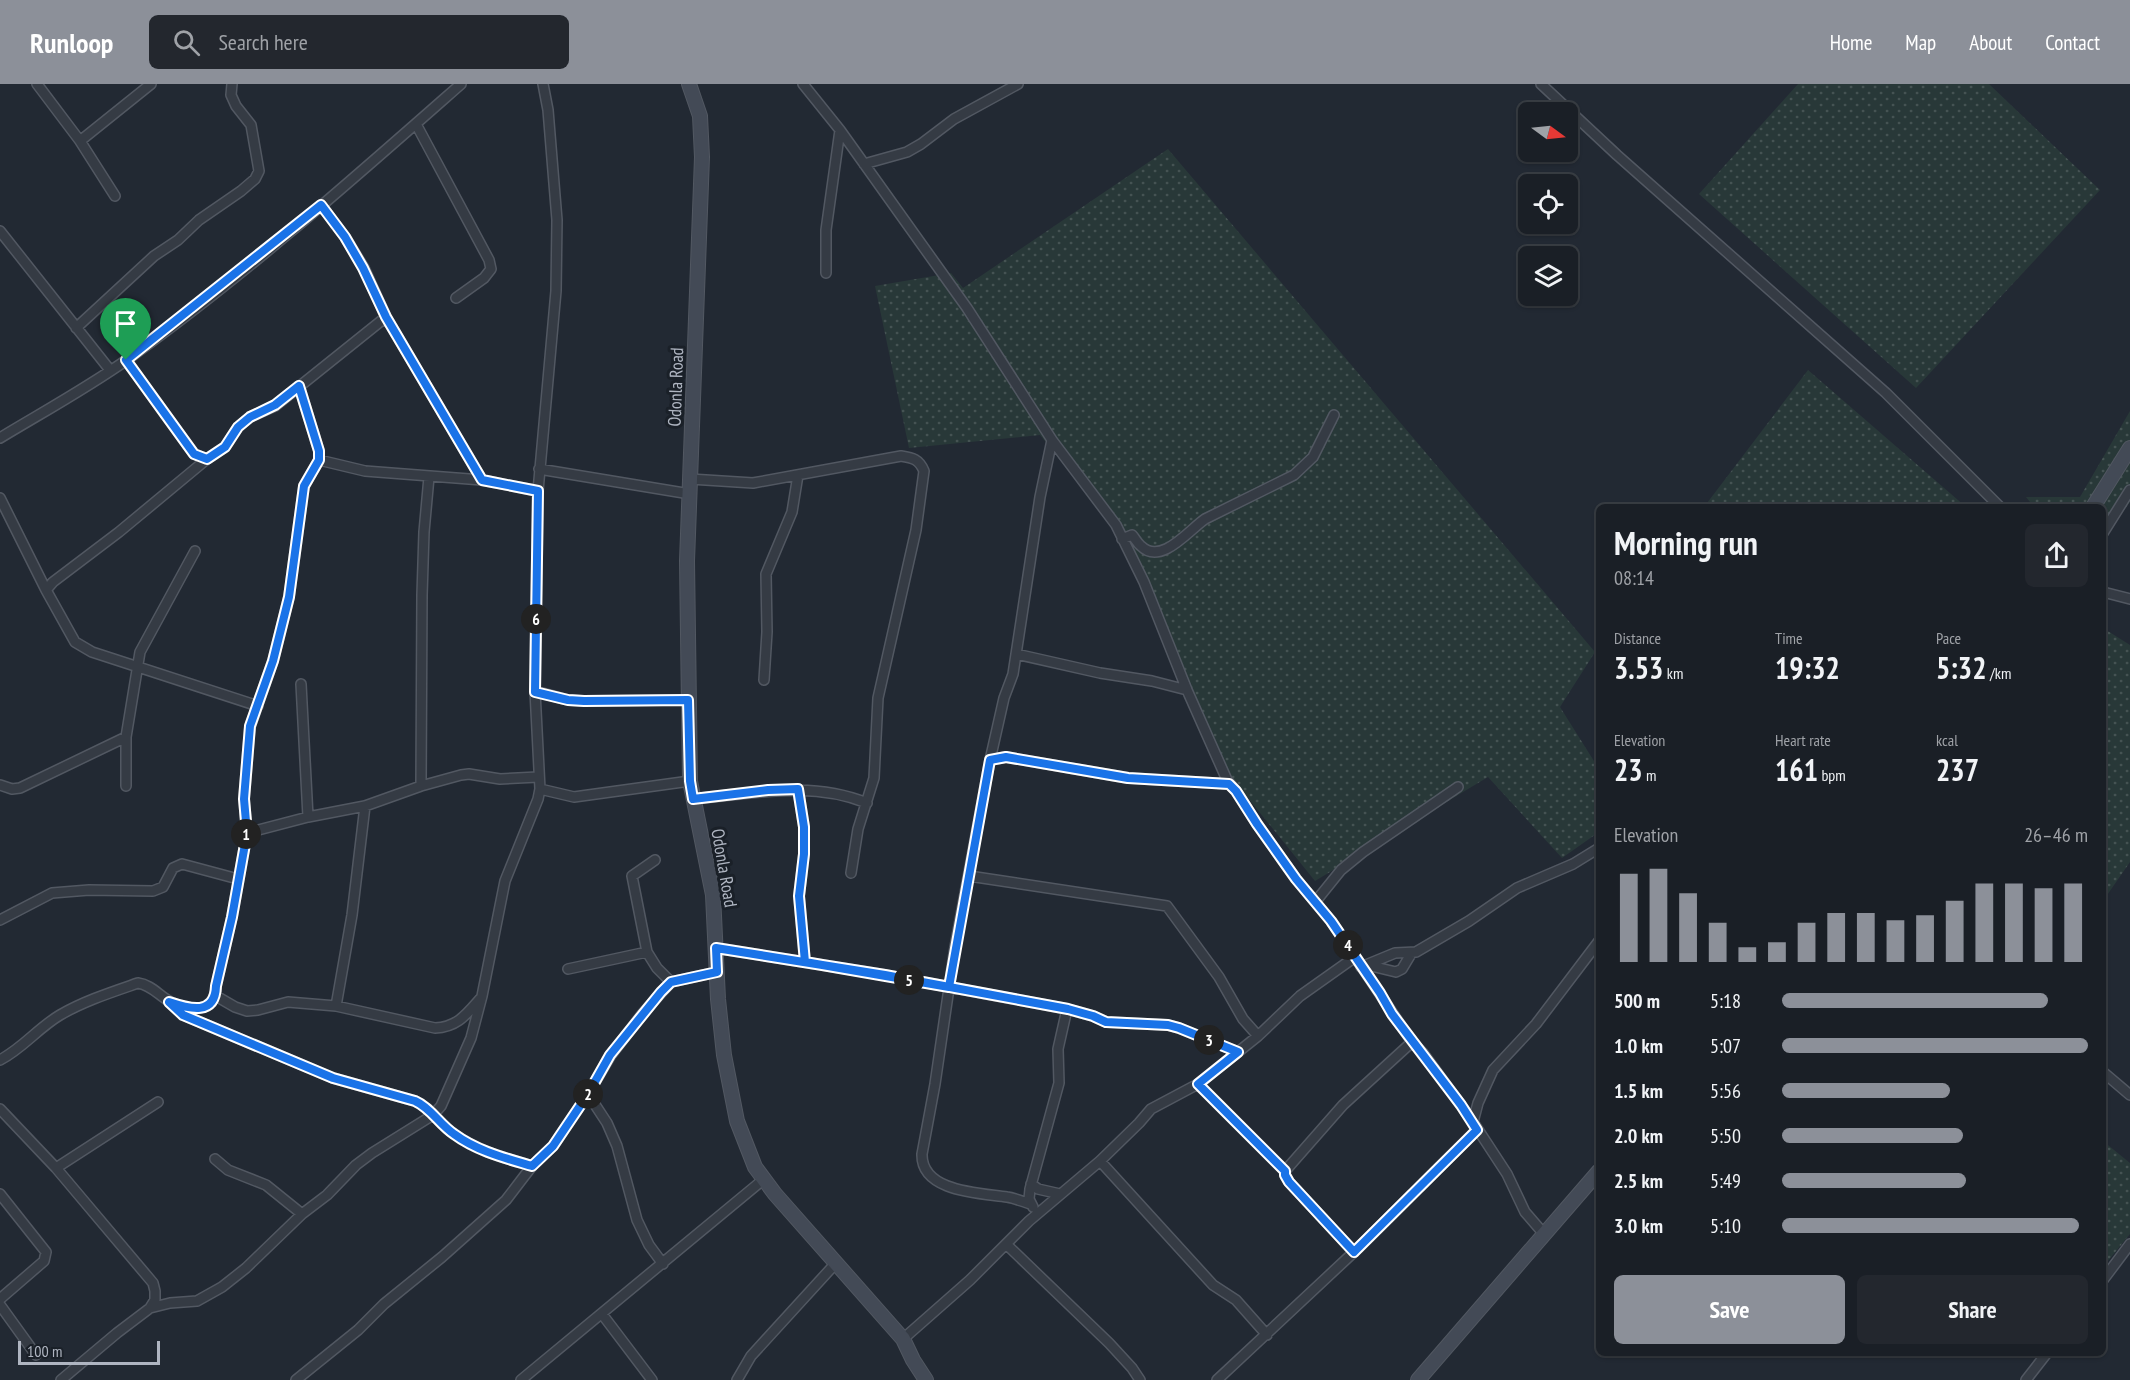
<!DOCTYPE html>
<html lang="en">
<head>
<meta charset="utf-8">
<style>
  body { margin:0; font-family:"PT Sans Narrow",sans-serif; background:#23272e; color:#f1f3f6; height:100vh; display:flex; flex-direction:column; font-size:22px; white-space:nowrap }
  * { box-sizing:border-box; margin:0 }
  p { font-size:20px; color:#9fa2a7 }
  .icon { flex:none; width:33px; height:33px; fill:none; stroke:currentColor; stroke-width:2; stroke-linecap:round; stroke-linejoin:round }
  .map { position:relative; flex:1; overflow:hidden }
  .side { position:absolute; left:1596px; top:420px; width:510px; height:852px; display:flex; flex-direction:column; background:#1a1f26; border-radius:9px; box-shadow:0 2px 4px #0004,0 0 0 2px #383d43 }
  .side>* { flex:none }
  .needle { width:39px; rotate:105deg }
  .controls { position:absolute; left:1518px; top:18px; display:grid; gap:12px }
  .controls a { display:grid; place-items:center; width:60px; height:60px; border-radius:9px; background:#1a1f26; box-shadow:0 2px 4px #0004,0 0 0 2px #383d43; font-size:30px }
  .scale { position:absolute; left:18px; bottom:15px; width:142px; box-sizing:border-box; padding-left:6px; border:3px solid #afb5c1; border-top:0; font-size:16px; line-height:21px; white-space:nowrap; color:#afb5c1; -webkit-text-stroke:4px #1a2028; paint-order:stroke }
  .pin { position:absolute; display:grid; place-items:center; width:51px; height:51px; color:#fff; margin:-62px -26px; border-radius:50% 50% 50% 0; rotate:-45deg; box-shadow:0 0 6px #0007 }
  .pin .icon { rotate:45deg }
  .km { position:absolute; width:30px; height:30px; margin:-15px; border-radius:50%; background:#222; color:#fff; font-size:16px; line-height:30px; text-align:center }
  .round { display:grid; place-items:center; flex:none; width:63px; height:63px; border-radius:9px; background:#23272e }
  .overview { display:flex; align-items:center; justify-content:space-between; height:102px; padding:0 18px }
  h1 { font-size:33px; font-weight:700; line-height:45px }
  .stats { display:grid; grid-template-columns:repeat(3,1fr); gap:9px; height:102px; padding:6px 18px }
  .stats div { display:grid; align-content:center }
  .stats b { font-size:30px; font-weight:700 }
  .stats small { font-size:16px; font-weight:400 }
  .stats p { font-size:16px }
  .chart { height:168px; padding:12px 18px }
  .chart p { display:flex; justify-content:space-between }
  .chart svg { width:100%; height:108px; margin-top:6px; stroke:#8c9099; stroke-width:6 }
  .cta { display:flex; gap:12px; margin-top:auto; padding:12px 18px }
  .cta a { flex:1; height:69px; border-radius:9px; background:#8c9099; color:#fff; font-size:24px; font-weight:700; line-height:69px; text-align:center }
  .cta a+a { background:#23272e; color:#f1f3f6 }
  ul { padding:0 18px; list-style:none; font-size:20px }
  li { display:grid; grid-template-columns:96px 72px 1fr; align-items:center; height:45px }
  li i { height:15px; border-radius:8px; background:#8c9099 }
  header { display:flex; align-items:center; gap:36px; box-sizing:border-box; height:84px; padding:0 30px; background:#8c9099; color:#fff }
  header strong { font-size:28px }
  nav { display:flex; gap:33px; margin-inline-start:auto; font-size:21px }
  .search { width:420px; height:54px; background:#23272e; display:flex; align-items:center; gap:15px; box-sizing:border-box; padding:0 21px; border-radius:9px; color:#9fa2a7; font-size:22px }
  .map>svg:first-child { display:block }
  .grass { fill:url(#grass-dots) }
  .lines { fill:none; stroke-linecap:round; stroke-linejoin:round }
  .street-casing { stroke:#525862; stroke-width:12 }
  .secondary-casing { stroke:#525862; stroke-width:16 }
  .street { stroke:#353b44; stroke-width:9 }
  .secondary { stroke:#434a56; stroke-width:14 }
  .route-casing { stroke:#fff; stroke-width:12 }
  .route { stroke:#1a73e8; stroke-width:8 }
  .labels { text-anchor:middle; stroke-width:6; stroke-linejoin:round; paint-order:stroke }
  .street-label { font-size:18px; fill:#afb5c1; stroke:#1a2028 }
</style>
</head>
<body>
<header>
<strong>Runloop</strong>
<div class="search"><svg class="icon" aria-label="search" viewBox="0 0 24 24"><circle cx="10" cy="10" r="6"/><path d="M15 15l6 6"/></svg>Search here</div>
<nav><a>Home</a><a>Map</a><a>About</a><a>Contact</a></nav>
</header>
<div class="map">
<svg width="2130" height="1296" viewBox="0 0 2130 1296">
  <defs>
    <pattern id="grass-dots" width="8" height="8" patternUnits="userSpaceOnUse" patternTransform="scale(1.5)"><rect width="8" height="8" fill="#283838"/><path d="M2 2h.1M6 6h.1" fill="none" stroke="#455353" stroke-width="1.8" stroke-linecap="round"/></pattern>
  </defs>
  <rect width="100%" height="100%" fill="#222933"/>
  <path class="grass" d="M1798 0H1989L2100 106 1916 304 1699 110Z
    M1168 65 1595 568 1560 623 1599 685V748L1562 774 1488 693 1315 797 1231 693 1170 568 1140 498 1109 437 1040 351 909 364 875 202 951 189 963 204Z
    M1808 286 1966 423H1704Z
    M2130 327V418L2113 441H2103V423H2034L2026 413H2080Z
    M2103 544 2130 561V778L2103 817Z
    M2103 1057 2130 1079V1150L2103 1183Z"/>
  <g class="lines">
    <g class="street-casing">
      <path id="street" d="M37 0 80 57 115 112
        M803 0 840 46 967 224 1052 356 1116 441 1144 498 1187 606 1227 696 1236 707 1257 740 1296 795 1331 837 1412 958 1423 969 1473 1038 1507 1090 1525 1128 1544 1150
        M1541 0 1617 71 1886 309 2000 423
        M416 40 489 176 491 185 484 194 456 214
        M80 57 151 0
        M864 80 907 68 921 60 954 35 1018 0
        M321 121 345 153 364 184 386 233 482 396
        M0 147 110 286
        M826 189V146L840 46
        M76 244 154 172 178 156 199 136 241 107 255 95 259 87 251 41 236 22 231 11 232 0
        M126 276 194 370 207 375
        M0 354C43 328 87 304 128 275 245 191 353 95 461 0
        M319 376 365 387 482 396 538 407
        M539 385 690 410
        M690 395 753 399 901 372C913 374 919 375 924 387L916 446 878 614 874 694 858 745 851 789
        M0 414 46 506
        M2103 449 2130 406
        M1122 455 1132 451C1135 454 1137 459 1141 462 1161 482 1189 446 1205 435L1294 391 1313 373 1334 331
        M2103 508 2130 515
        M1016 570 1100 589 1152 597 1187 606
        M764 596 767 548 766 490 792 428 798 391
        M301 600 308 733
        M535 607 568 616 584 617 688 616
        M258 622 92 568 75 558 46 506 53 498 119 448 207 375 225 363 238 343 250 333 275 322 386 233
        M990 676 1006 673 1128 694 1229 700
        M0 701 12 705 20 704 126 653
        M126 702V653L140 568 195 467
        M421 702 422 511 424 448 429 393
        M540 705 574 713 690 697
        M798 705 804 743V770L799 812 805 878
        M693 715C752 710 810 696 867 719
        M247 749 308 733 365 722 421 702 461 691 469 690 500 695 538 693
        M969 792 1167 822 1219 893 1243 935 1258 952
        M1316 817 1341 786 1363 768 1458 703
        M0 836 52 809 89 806 153 807 163 803 173 784 182 780 238 795
        M716 864 885 891 1067 925 1093 932 1106 938 1168 941 1179 944 1238 968
        M647 868 632 792 655 776
        M1367 881 1396 888 1402 885 1411 870
        M1361 883 1395 869 1416 868 1469 837 1517 804 1573 780 1599 764
        M568 885 647 868 657 884 671 898
        M216 912 235 923 247 927 258 926 288 918 336 922 435 944C457 943 466 931 480 915
        M172 920 183 931 333 994 415 1017C431 1024 440 1040 454 1050 477 1067 505 1074 532 1082
        M336 922 352 831 365 722
        M0 976C23 964 38 944 60 931 84 917 112 908 138 899 152 901 159 912 171 918 191 928 215 929 216 902L232 833 247 749 244 715 250 643 273 577 289 513 304 402 319 376V367L299 302
        M2103 988 2130 1011
        M1198 1000 1285 1087
        M588 1010 607 1039 617 1062 637 1136 649 1161 663 1180
        M0 1025 56 1084 153 1199 155 1207V1216L150 1224 117 1249 61 1296
        M1473 1038 1478 1019 1493 986 1536 940 1599 857
        M215 1075 228 1086 266 1101 302 1130
        M1100 1077 1213 1201 1236 1216 1267 1251
        M56 1084 158 1018
        M1031 1100 1038 1105 1060 1110
        M0 1110 46 1168 44 1177 0 1215
        M1031 1120C1023 1118 1015 1114 1007 1113 980 1109 921 1108 922 1070L935 1000 955 863 990 676 1004 614 1013 590 1040 413 1052 356
        M1033 1123 1029 1115 1030 1105 1059 999 1058 965 1067 925
        M1006 1160 1109 1259 1132 1284 1140 1296
        M1354 1168 1289 1098 1285 1091V1087L1343 1021 1412 958
        M2103 1196 2130 1160
        M0 1221 36 1271
        M150 1224 170 1219 197 1217 222 1203 246 1184 302 1130 327 1111 356 1081 372 1069 433 1031 441 1022 471 954 482 912 505 797 538 715 540 705 535 607 538 407 556 207 557 136 548 26 543 0
        M602 1230 652 1296
        M903 1255 970 1196 1029 1137 1100 1077 1139 1039 1151 1025 1198 1000 1258 952 1300 912 1355 873
        M296 1296 358 1246 384 1220 442 1173 506 1116 532 1082 553 1062 588 1010 611 971 643 929 671 898 717 888
        M521 1296 764 1095
        M737 1296 751 1272 835 1180
        M1217 1296 1354 1168 1477 1046
        M2026 1296 2047 1269"/>
    </g>
    <g class="secondary-casing">
      <path id="secondary" d="M689 0 700 32 702 73 687 477 690 697 713 811 718 915 724 971 737 1037 755 1083 775 1110 903 1255 913 1276 926 1296
        M2093 423 2130 364
        M1418 1296 1599 1087"/>
    </g>
    <use href="#street" class="street"/>
    <use href="#secondary" class="secondary"/>
  </g>
  <g class="lines">
    <g class="route-casing">
      <path id="route" d="M126 276 194 370 207 375 225 363 238 343 250 333 275 321 299 302 319 367V376L304 402 289 513 273 577 250 642 244 715 247 749 232 833 216 902C215 932 190 925 169 918L183 931 333 994 415 1017C431 1024 439 1040 454 1050 477 1067 505 1074 532 1082L553 1062 588 1010 610 971 661 908 671 898 717 888 716 864 885 891 1068 925 1093 932 1106 938 1168 941 1179 944 1238 968 1198 1000 1285 1087V1091L1289 1098 1354 1168 1477 1046 1461 1021 1392 930 1380 909 1331 837 1296 795 1257 740 1236 707 1229 700 1128 694 1006 673 990 676 949 903 805 878 799 812 804 770V743L798 705 768 706 693 715 690 697 688 616 584 617 568 616 535 608 538 407 482 396 386 233 363 184 345 153 321 121 126 276"/>
    </g>
    <use href="#route" class="route"/>
  </g>
  <g class="labels">
    <g class="street-label">
      <text transform="translate(676 303) rotate(-88)" y="6">Odonla Road</text>
      <text transform="translate(724 784) rotate(80)" y="6">Odonla Road</text>
    </g>
  </g>
</svg>
<div class="controls">
<a><svg class="needle" viewBox="-14 -14 28 28"><path d="M0-13l5 13h-10z" fill="#e53935"/><path d="M0 13l5-13h-10z" fill="#9fa2a7"/></svg></a>
<a><svg class="icon" aria-label="locate" viewBox="0 0 24 24"><circle cx="12" cy="12" r="6"/><path d="M12 2v4M12 18v4M2 12h4M18 12h4"/></svg></a>
<a><svg class="icon" aria-label="layers" viewBox="0 0 24 24"><path d="M12 4l9 5-9 5-9-5zM3 14l9 5 9-5"/></svg></a>
</div>
<div class="scale">100 m</div>
<div class="pin" style="left:126px;top:276px;background:#1e9e55"><svg class="icon" aria-label="arrive" viewBox="0 0 24 24"><path d="M6 21V4h12l-3 4 3 4H6"/></svg></div>
<b class="km" style="left:246px;top:750px">1</b>
<b class="km" style="left:588px;top:1010px">2</b>
<b class="km" style="left:1209px;top:956px">3</b>
<b class="km" style="left:1348px;top:861px">4</b>
<b class="km" style="left:909px;top:896px">5</b>
<b class="km" style="left:536px;top:535px">6</b>
<section class="side">
<div class="overview"><div><h1>Morning run</h1><p>08:14</p></div><a class="round"><svg class="icon" aria-label="share" viewBox="0 0 24 24"><path d="M12 15V3M7 8l5-5 5 5M5 13v7h14v-7"/></svg></a></div>
<div class="stats">
<div><p>Distance</p><b>3.53<small> km</small></b></div>
<div><p>Time</p><b>19:32</b></div>
<div><p>Pace</p><b>5:32<small> /km</small></b></div>
</div>
<div class="stats">
<div><p>Elevation</p><b>23<small> m</small></b></div>
<div><p>Heart rate</p><b>161<small> bpm</small></b></div>
<div><p>kcal</p><b>237</b></div>
</div>
<div class="chart"><p><span>Elevation</span>26–46 m</p>
<svg viewBox="0 0 160 44" preserveAspectRatio="none"><path d="M5 44V8M15 44V6M25 44V16M35 44V28M45 44V38M55 44V36M65 44V28M75 44V24M85 44V24M95 44V27M105 44V25M115 44V19M125 44V12M135 44V12M145 44V14M155 44V12"/></svg>
</div>
<ul>
<li><b>500 m</b>5:18<i style="width:87%"></i></li>
<li><b>1.0 km</b>5:07<i style="width:100%"></i></li>
<li><b>1.5 km</b>5:56<i style="width:55%"></i></li>
<li><b>2.0 km</b>5:50<i style="width:59%"></i></li>
<li><b>2.5 km</b>5:49<i style="width:60%"></i></li>
<li><b>3.0 km</b>5:10<i style="width:97%"></i></li>
</ul>
<div class="cta"><a>Save</a><a>Share</a></div>
</section>
</div>
</body>
</html>
